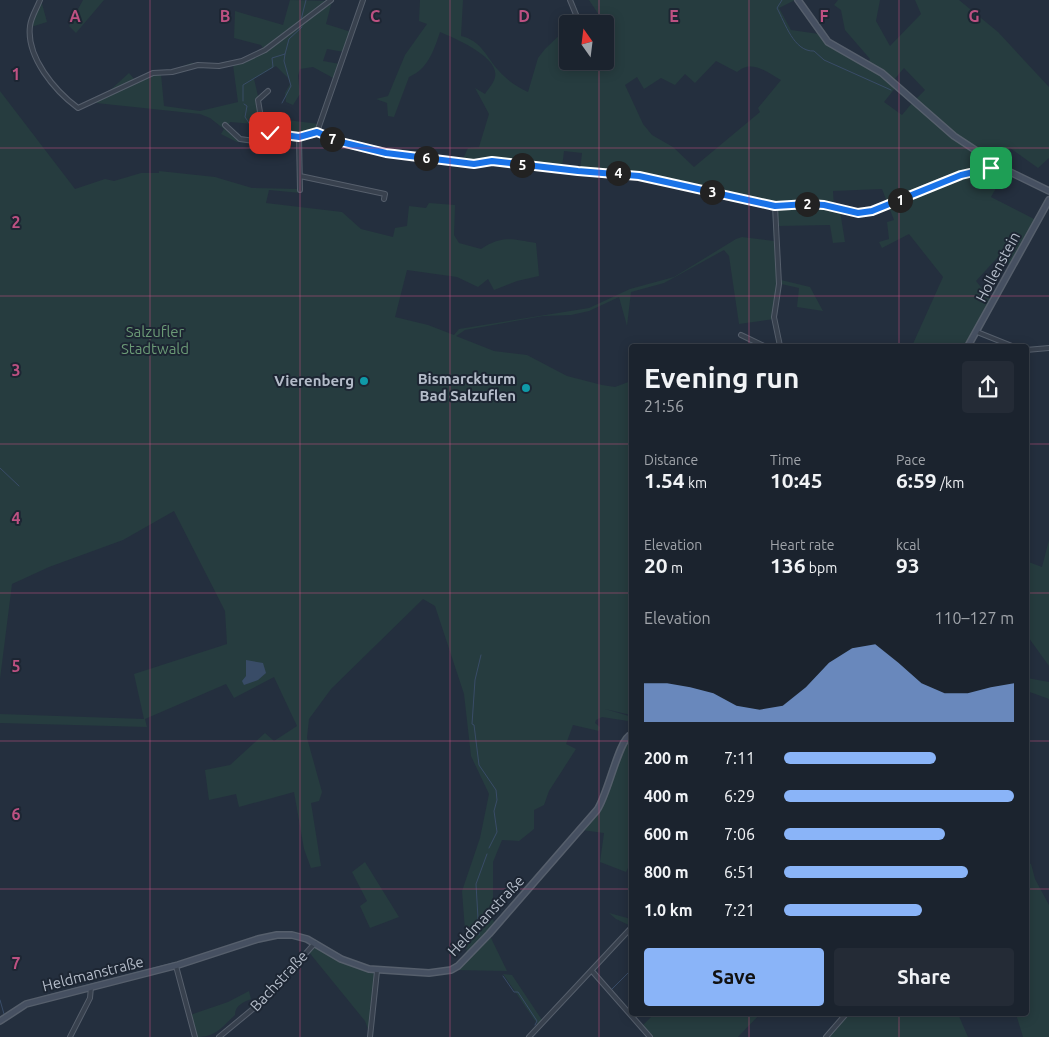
<!DOCTYPE html>
<html lang="en">
<head>
<meta charset="utf-8">
<style>
  body { margin:0; font-family:Ubuntu,sans-serif; background:#242b36; color:#f1f3f6; height:100vh; display:flex; flex-direction:column; font-size:19px; white-space:nowrap }
  * { box-sizing:border-box; margin:0 }
  p { font-size:16px; color:#a0a4aa }
  .icon { flex:none; width:28px; height:28px; fill:none; stroke:currentColor; stroke-width:2; stroke-linecap:round; stroke-linejoin:round }
  .map { position:relative; flex:1; overflow:hidden }
  .sheet { position:absolute; left:629px; top:344px; width:400px; height:672px; display:flex; flex-direction:column; background:#1b232e; border-radius:5px; box-shadow:0 2px 12px #0003,0 0 0 1px #39404a }
  .sheet>* { flex:none }
  .needle { width:32px; rotate:346deg }
  .tools { position:absolute; left:559px; top:15px; display:grid; gap:10px }
  .tools a { display:grid; place-items:center; width:55px; height:55px; border-radius:5px; background:#1b232e; box-shadow:0 2px 12px #0003,0 0 0 1px #39404a; font-size:25px }
  .pin { position:absolute; display:grid; place-items:center; width:42px; height:42px; color:#fff; margin:-21px; border-radius:10px; box-shadow:0 2px 8px #0006 }
  .km { position:absolute; width:25px; height:25px; margin:-12px; border-radius:50%; background:#222; color:#fff; font-size:14px; line-height:25px; text-align:center }
  .round { display:grid; place-items:center; flex:none; width:52px; height:52px; border-radius:5px; background:#242b36 }
  .summary { display:flex; align-items:center; justify-content:space-between; height:85px; padding:0 15px }
  h1 { font-size:28px; font-weight:600; line-height:38px }
  .figures { display:grid; grid-template-columns:repeat(3,1fr); gap:8px; height:85px; padding:5px 15px }
  .figures div { display:grid; align-content:center }
  .figures b { font-size:21px; font-weight:600 }
  .figures small { font-size:14px; font-weight:400 }
  .figures p { font-size:14px }
  .chart { height:140px; padding:10px 15px }
  .chart p { display:flex; justify-content:space-between }
  .chart svg { width:100%; height:90px; margin-top:5px; fill:#8ab4f8; opacity:.7 }
  .button { display:flex; gap:10px; margin-top:auto; padding:10px 15px }
  .button a { flex:1; height:58px; border-radius:5px; background:#8ab4f8; color:#111; font-size:20px; font-weight:600; line-height:58px; text-align:center }
  .button a+a { background:#242b36; color:#f1f3f6 }
  ul { padding:0 15px; list-style:none; font-size:16px }
  li { display:grid; grid-template-columns:80px 60px 1fr; align-items:center; height:38px }
  li i { height:12px; border-radius:6px; background:#8ab4f8 }
  .map>svg:first-child { display:block }
  .green { fill:#263c3f; fill-rule:evenodd }
  .water { fill:#394c67 }
  .lines { fill:none; stroke-linecap:round; stroke-linejoin:round }
  .stream { stroke:#394c67; stroke-width:1 }
  .street-casing { stroke:#565f6c; stroke-width:6 }
  .secondary-casing { stroke:#565f6c; stroke-width:8 }
  .street { stroke:#38414e; stroke-width:4 }
  .secondary { stroke:#465061; stroke-width:5 }
  .route-casing { stroke:#fff; stroke-width:10 }
  .route { stroke:#1a73e8; stroke-width:6 }
  .grid { fill:none; stroke:#bd5182; stroke-width:1; stroke-opacity:0.55 }
  .culture-dot { fill:#0f9aa8; stroke:#1d2633; stroke-width:2 }
  .labels { text-anchor:middle; stroke-width:4; stroke-linejoin:round; paint-order:stroke }
  .street-label { font-size:15px; fill:#b4bcc9; stroke:#1d2633 }
  .park-label { font-size:15px; fill:#6b9a76; stroke:#1d2633 }
  .poi-label { font-size:15px; font-weight:bold; fill:#b4bcc9; stroke:#1d2633; text-anchor:end }
  .grid-label { font-size:16px; text-anchor:middle; font-weight:bold; fill:#bd5182; stroke:#1d2633; stroke-width:4; stroke-linejoin:round; paint-order:stroke }
</style>
</head>
<body>
<div class="map">
<svg width="1049" height="1037" viewBox="0 0 1049 1037">
  <rect width="100%" height="100%" fill="#242f3e"/>
  <path class="green" d="M41 0 47 22 31 27Z
    M83 0H104L76 33 69 26Z
    M290 0 332 1 326 24 351 32 344 52 327 49 323 61 340 64 335 79 313 67 300 69 298 76 300 94 293 105 286 102 285 93 290 84 288 78 276 66 254 79 263 117 319 124 317 131 303 136 255 141 254 124 230 122 228 127 240 140 254 143 237 142 221 134 224 129 210 118 200 114 96 103 129 73 135 80 145 74 173 70 191 63H220L237 60V62L264 50 261 45 234 38 235 11 283 25ZM233 65 238 102 200 111 164 106 161 74C174 74 183 67 196 66 209 65 220 68 233 65Z
    M420 0H463L461 36C482 41 486 57 499 71 508 81 516 86 528 92L538 58 545 49 567 28 568 61H605V24H590L599 15 589 0H795L779 8 791 30 819 34 827 43 842 53 873 67 896 87 884 102 902 115 912 103 1005 172 991 197 1036 220 1010 265 997 258 976 281 992 301 966 346H912L943 277 909 234 882 248 879 242 889 239 887 222 894 220 882 189 833 191 834 207 775 205 639 175 580 170 582 153 564 151 562 168 493 160 462 161 468 148 479 147 489 114 475 88 485 94C488 89 494 83 495 77 500 57 454 38 440 32 434 50 428 69 409 77L394 117 388 116 387 103 376 99 388 96 405 55 427 24 419 21ZM716 61 737 72C752 59 766 72 781 80L758 108 760 112 694 167 673 147 652 135 643 124 625 85 637 77 644 89 661 78 675 85 685 74 695 83Z
    M838 0H880L876 21 890 46 921 14 915 0H959L998 32 1049 87V158L1038 168 1010 148 993 160 954 135 915 100 925 90 904 68 893 81 868 62 870 59 845 30 841 10 834 5Z
    M0 91 75 189 105 179 114 181 141 173H159V171L215 177 252 188 298 189 297 139H300L301 193 269 190 266 203 342 212 361 229 393 237 395 228 407 226 409 206 426 208 429 203 455 205 454 235 459 243 481 249C502 235 512 239 536 243L539 276 517 281 494 290 488 279 478 287 457 277 407 270 395 317 428 325 454 335 459 329 589 308 630 289 674 277 736 239 742 237 774 241 772 207 807 205 840 211 845 242 833 243 830 225 778 226 781 280 810 287 823 311 797 307 799 288 781 284 774 319 739 324 729 256 724 250 664 283 631 292 627 326 619 297 589 311 571 315 543 316 465 330 456 336 494 351 527 355 567 376 602 385 615 387 631 381V715L605 709 629 716 628 721 602 717 596 720 595 723 600 727 599 731 573 725 566 744 576 749 549 791 544 805 534 810V829L519 841 502 840 493 862V920L495 924 467 956 462 891 480 838 489 794 471 756 464 694 435 606 423 599 331 689 309 719 307 738 322 792 319 801 311 803 321 866 311 868 304 849 294 792 239 807 236 794 209 800 205 770 230 765 265 733 274 741 297 726 274 677 234 698 226 684 145 719 147 727 0 723V714L144 719 134 674 227 644 225 611 174 511 123 540 49 567 12 584 0 679Z
    M1049 540V666L1026 634V561L1042 567Z
    M1027 678 1049 682V699L1027 691Z
    M631 735V862L626 872 600 862 604 833 582 830 604 801 620 750Z
    M365 862 399 917 370 928 360 906 367 901 352 872Z
    M1026 862 1031 864 1035 879 1049 905V1037H1023L1016 1014H1026Z
    M609 913 631 919V926L616 919Z
    M490 936 507 971 454 970Z
    M313 946 341 961 371 971 375 975 369 1032 365 1021 308 951Z
    M503 974 512 975 542 1020 538 1025Z
    M249 991 251 999C244 1002 235 1005 235 1015 221 1028 216 1037 196 1037L190 1015 228 1002Z
    M654 1014H760L738 1037H651L642 1026Z
    M849 1014H958L968 1037H828Z"/>
  <path class="water" d="M246 660 263 663 266 673 258 680 244 685 242 681 246 676Z"/>
  <g class="lines">
    <path class="stream" d="M782 0 777 8C785 23 794 52 814 51L824 60 891 90
      M301 20 306 0
      M243 101V85L273 67 272 58 285 54 289 39 302 27
      M282 103 291 86 284 61 285 54
      M244 104 247 106 245 117 251 126
      M0 468 19 486
      M481 655 475 680 472 724 474 725 479 765 496 790 497 800 494 811 497 832 489 848
      M479 935 476 884 487 854
      M503 976 514 992H518L537 1021 535 1025
      M612 989 631 970
      M41 997 173 963
      M0 1000 4 1014"/>
    <g class="street-casing">
      <path id="street" d="M40 0C37 8 31 17 30 26 26 57 55 91 78 108L153 73 172 72 198 65 219 66 242 61 265 50 331 0
        M570 0 577 17H583
        M268 91 258 100 262 124 268 132 280 136
        M225 125 240 139 254 141 282 136 304 137 317 132 363 0
        M317 132 341 142 386 153 473 163 493 161 581 172H609L639 176 775 206 808 204 824 205 858 213 872 211C911 195 959 167 1002 168
        M299 137 300 190
        M300 176 385 194 384 199
        M775 206 779 284 774 317 780 346
        M977 332 1012 346
        M741 335 764 346
        M1026 350 1049 348
        M176 966 195 1037
        M592 971 650 1037
        M70 1037 90 998 91 987
        M219 1037 265 999 315 943
        M370 1037 377 971
        M529 1037 631 928
        M826 1037 846 1014"/>
    </g>
    <g class="secondary-casing">
      <path id="secondary" d="M798 0 828 42 882 73 954 136 1004 169 1049 191
        M968 346 1049 200
        M0 1021 26 1004 178 965 258 939 277 935H292L307 939 341 959 369 969 429 973 451 970 458 966 489 934 597 810C608 795 619 738 631 735"/>
    </g>
    <use href="#street" class="street"/>
    <use href="#secondary" class="secondary"/>
  </g>
  <g class="lines">
    <g class="route-casing">
      <path id="route" d="M270 133 299 137 317 132 341 142 386 153 474 164 492 161 578 171 639 176 775 206 808 204 824 205 858 213 872 211 961 175 991 168"/>
    </g>
    <use href="#route" class="route"/>
  </g>
  <path class="grid" d="M150 0V1037M300 0V1037M450 0V1037M599 0V24M749 0V346M899 0V346M599 61V1037M0 148H1049M0 296H1049M0 444H631M1026 444H1049M0 593H631M1026 593H1049M0 741H631M1026 741H1049M0 889H631M1026 889H1049M749 1014V1037M899 1014V1037"/>
  <g class="culture-dot">
    <circle cx="364" cy="381" r="5"/>
    <circle cx="526" cy="388" r="5"/>
  </g>
  <g class="labels">
    <g class="street-label">
      <text transform="translate(998 267) rotate(-62)" y="5">Hollenstein</text>
      <text transform="translate(486 916) rotate(-47)" y="5">Heldmanstraße</text>
      <text transform="translate(93 974) rotate(-14)" y="5">Heldmanstraße</text>
      <text transform="translate(279 981) rotate(-47)" y="5">Bachstraße</text>
    </g>
    <g class="park-label">
      <text x="155" y="337">Salzufler<tspan x="155" dy="17">Stadtwald</tspan></text>
    </g>
    <g class="poi-label">
      <text x="516" y="384">Bismarckturm<tspan x="516" dy="17">Bad Salzuflen</tspan></text>
      <text x="354" y="386">Vierenberg</text>
    </g>
  </g>
  <g class="grid-label">
    <text x="75" y="22">A</text>
    <text x="225" y="22">B</text>
    <text x="375" y="22">C</text>
    <text x="524" y="22">D</text>
    <text x="674" y="22">E</text>
    <text x="824" y="22">F</text>
    <text x="974" y="22">G</text>
    <text x="16" y="80">1</text>
    <text x="16" y="228">2</text>
    <text x="16" y="376">3</text>
    <text x="16" y="524">4</text>
    <text x="16" y="672">5</text>
    <text x="16" y="820">6</text>
    <text x="16" y="969">7</text>
  </g>
</svg>
<div class="tools">
<a><svg class="needle" viewBox="-14 -14 28 28"><path d="M0-13l5 13h-10z" fill="#e53935"/><path d="M0 13l5-13h-10z" fill="#a0a4aa"/></svg></a>
</div>
<div class="pin" style="left:991px;top:168px;background:#1e9e55"><svg class="icon" aria-label="arrive" viewBox="0 0 24 24"><path d="M6 21V4h12l-3 4 3 4H6"/></svg></div>
<div class="pin" style="left:270px;top:133px;background:#d93025"><svg class="icon" aria-label="check" viewBox="0 0 24 24"><path d="M5 12l5 5 9-10"/></svg></div>
<b class="km" style="left:900px;top:200px">1</b>
<b class="km" style="left:807px;top:204px">2</b>
<b class="km" style="left:712px;top:192px">3</b>
<b class="km" style="left:618px;top:173px">4</b>
<b class="km" style="left:522px;top:165px">5</b>
<b class="km" style="left:426px;top:158px">6</b>
<b class="km" style="left:332px;top:139px">7</b>
<section class="sheet">
<div class="summary"><div><h1>Evening run</h1><p>21:56</p></div><a class="round"><svg class="icon" aria-label="share" viewBox="0 0 24 24"><path d="M12 15V3M7 8l5-5 5 5M5 13v7h14v-7"/></svg></a></div>
<div class="figures">
<div><p>Distance</p><b>1.54<small> km</small></b></div>
<div><p>Time</p><b>10:45</b></div>
<div><p>Pace</p><b>6:59<small> /km</small></b></div>
</div>
<div class="figures">
<div><p>Elevation</p><b>20<small> m</small></b></div>
<div><p>Heart rate</p><b>136<small> bpm</small></b></div>
<div><p>kcal</p><b>93</b></div>
</div>
<div class="chart"><p><span>Elevation</span>110–127 m</p>
<svg viewBox="0 0 160 44" preserveAspectRatio="none"><path d="M0 44V25L10 25L20 27L30 30L40 36L50 38L60 36L70 27L80 15L90 8L100 6L110 15L120 25L130 30L140 30L150 27L160 25V44z"/></svg>
</div>
<ul>
<li><b>200 m</b>7:11<i style="width:66%"></i></li>
<li><b>400 m</b>6:29<i style="width:100%"></i></li>
<li><b>600 m</b>7:06<i style="width:70%"></i></li>
<li><b>800 m</b>6:51<i style="width:80%"></i></li>
<li><b>1.0 km</b>7:21<i style="width:60%"></i></li>
</ul>
<div class="button"><a>Save</a><a>Share</a></div>
</section>
</div>
</body>
</html>
